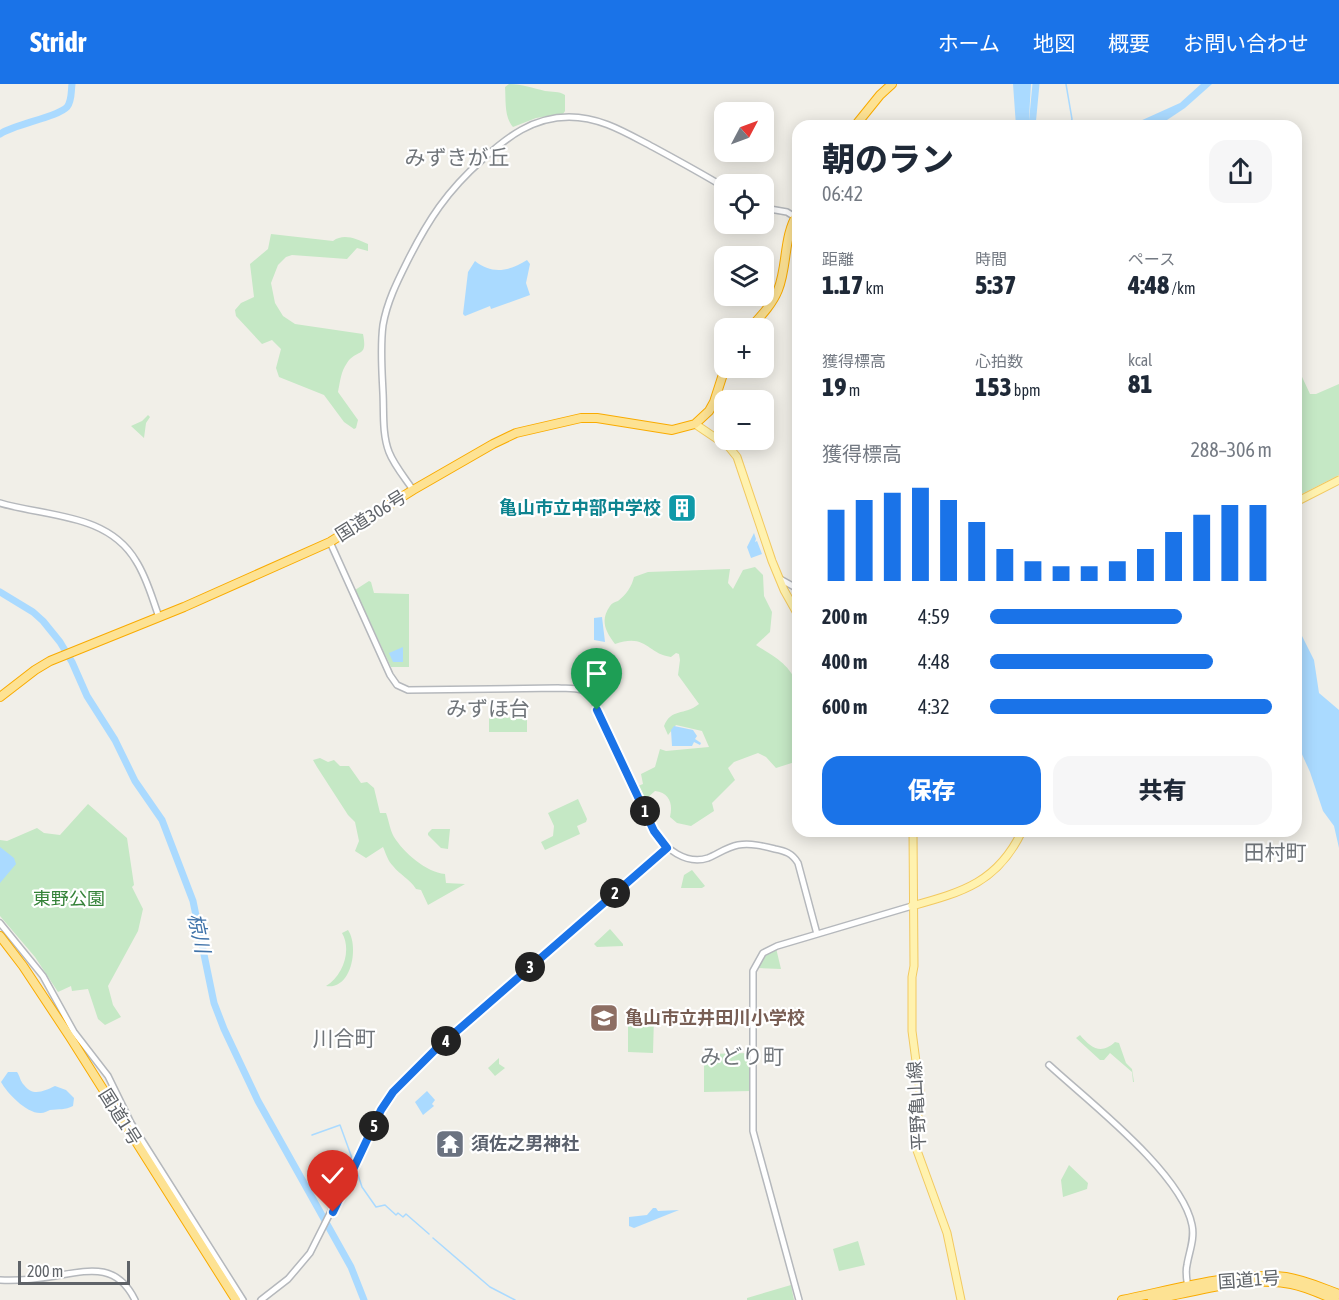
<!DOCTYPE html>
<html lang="ja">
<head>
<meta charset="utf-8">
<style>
  body { margin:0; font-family:"Asap Condensed","Noto Sans JP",sans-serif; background:#f6f6f7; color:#1f2937; height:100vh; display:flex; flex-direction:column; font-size:22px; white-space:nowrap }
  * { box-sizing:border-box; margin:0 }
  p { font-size:20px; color:#747a83 }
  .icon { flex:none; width:33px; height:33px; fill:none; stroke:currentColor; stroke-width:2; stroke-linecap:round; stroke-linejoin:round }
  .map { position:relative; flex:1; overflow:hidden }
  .side { position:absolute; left:792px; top:36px; width:510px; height:717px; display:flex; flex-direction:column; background:#fff; border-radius:18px; box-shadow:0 3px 15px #0003 }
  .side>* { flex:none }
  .needle { width:39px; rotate:49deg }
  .tools { position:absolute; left:714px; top:18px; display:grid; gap:12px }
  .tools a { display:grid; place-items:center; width:60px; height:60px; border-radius:12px; background:#fff; box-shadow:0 3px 15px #0003; font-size:30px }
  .scale { position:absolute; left:18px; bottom:15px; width:112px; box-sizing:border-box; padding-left:6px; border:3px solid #5f6368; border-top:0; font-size:16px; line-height:21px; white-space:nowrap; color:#5f6368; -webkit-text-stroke:4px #fff; paint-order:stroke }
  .pin { position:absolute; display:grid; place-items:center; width:51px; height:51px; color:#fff; margin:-62px -26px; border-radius:50% 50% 50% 0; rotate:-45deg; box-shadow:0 0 6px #0007 }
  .pin .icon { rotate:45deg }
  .km { position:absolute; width:30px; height:30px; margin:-15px; border-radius:50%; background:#222; color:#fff; font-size:16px; line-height:30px; text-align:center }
  .round { display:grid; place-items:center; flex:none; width:63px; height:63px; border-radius:18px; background:#f6f6f7 }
  .headline { display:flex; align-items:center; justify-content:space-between; height:102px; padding:0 30px }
  h1 { font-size:33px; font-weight:800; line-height:45px }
  .figures { display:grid; grid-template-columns:repeat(3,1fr); gap:9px; height:102px; padding:6px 30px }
  .figures div { display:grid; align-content:center }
  .figures b { font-size:26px; font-weight:800 }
  .figures small { font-size:16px; font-weight:400 }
  .figures p { font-size:16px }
  .chart { height:168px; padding:12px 30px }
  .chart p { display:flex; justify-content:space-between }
  .chart svg { width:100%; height:108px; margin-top:6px; stroke:#1a73e8; stroke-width:6 }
  .primary-button { display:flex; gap:12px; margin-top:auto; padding:12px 30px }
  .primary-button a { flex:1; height:69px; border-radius:18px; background:#1a73e8; color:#fff; font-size:24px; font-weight:800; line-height:69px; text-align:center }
  .primary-button a+a { background:#f6f6f7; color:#1f2937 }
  ul { padding:0 30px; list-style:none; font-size:20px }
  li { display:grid; grid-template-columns:96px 72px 1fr; align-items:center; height:45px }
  li i { height:15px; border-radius:8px; background:#1a73e8 }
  header { display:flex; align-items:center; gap:36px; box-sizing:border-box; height:84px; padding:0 30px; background:#1a73e8; color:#fff }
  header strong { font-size:28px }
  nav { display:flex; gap:33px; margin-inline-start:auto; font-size:21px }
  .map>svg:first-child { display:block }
  .green { fill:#c5e8c5 }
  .water { fill:#aadaff }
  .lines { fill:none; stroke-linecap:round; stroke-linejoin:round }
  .stream { stroke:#aadaff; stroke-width:1.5 }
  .river { stroke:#aadaff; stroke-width:7 }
  .minor-casing { stroke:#b5b8bc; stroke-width:8 }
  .major-casing { stroke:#f2c960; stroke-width:9 }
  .highway-casing { stroke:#f9ab00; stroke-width:10 }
  .minor { stroke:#fff; stroke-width:5 }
  .major { stroke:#fff2af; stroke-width:7 }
  .highway { stroke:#fde293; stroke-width:8 }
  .route-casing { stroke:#fff; stroke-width:12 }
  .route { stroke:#1a73e8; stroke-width:8 }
  .labels { text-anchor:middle; stroke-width:4.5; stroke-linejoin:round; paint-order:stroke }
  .culture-label { font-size:18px; font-weight:bold; fill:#0d838f; stroke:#fff; text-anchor:end }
  .street-label { font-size:18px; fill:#5f6368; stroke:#fff }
  .park-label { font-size:18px; fill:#348238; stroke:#fff }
  .education-label { font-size:18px; font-weight:bold; fill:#785e54; stroke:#fff; text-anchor:start }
  .worship-label { font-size:18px; font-weight:bold; fill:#5b616d; stroke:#fff; text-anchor:start }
  .water-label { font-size:20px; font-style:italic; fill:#4174aa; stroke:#fff }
  .quarter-label { font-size:21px; fill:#70757a; stroke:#fff }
</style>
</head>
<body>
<header>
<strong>Stridr</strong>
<nav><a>ホーム</a><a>地図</a><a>概要</a><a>お問い合わせ</a></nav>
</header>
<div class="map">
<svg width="1339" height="1216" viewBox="0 0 1339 1216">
  <rect width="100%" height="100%" fill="#f1efe8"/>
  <path class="green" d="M509 0C522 0 533 4 545 7 552 8 559 7 565 11V27L563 30 536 34 513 43C504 33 506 16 505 3Z
    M271 150 333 157C344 149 356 155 368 160V167L357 164 347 175 292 171 286 173 278 181 271 199 275 219 283 232 295 240 363 250C368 275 357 264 347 279 341 287 340 298 338 308L358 336 356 344 354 345 344 338 324 311 279 293 276 284 281 265 272 256 262 260 236 232 235 226 241 219 254 213 250 180 268 165Z
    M1296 280 1310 310H1316L1339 300V391L1296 413Z
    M148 331 150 333 146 339 144 354 131 342 142 337Z
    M755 483 763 491 764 512 772 528 770 548 756 561C776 574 788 579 798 601V677L776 684 766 673 758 669 734 678 728 684 735 696 712 719 714 727 691 742 677 739 670 733C673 720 670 709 655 707L645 716 638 702 643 700 641 690 655 683 660 665 666 667 709 663 702 647 676 641 668 651 664 642C671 624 684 632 699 620L678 591 680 576 679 570 676 569 671 573C647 570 647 549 615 560 605 547 600 536 610 522 612 519 615 518 618 517 626 511 632 502 634 493L648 488 730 485 728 499 733 505 743 486Z
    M369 497 371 498 374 509 409 510V583H391L355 506Z
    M527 633V648H489V634Z
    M320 674 328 678 334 676 340 682H349L361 699 367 698 374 704 380 729H386C389 737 390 746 394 753 404 769 426 788 445 790L446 799 465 800 428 821 421 806 416 805C410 795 400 791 393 782 388 777 386 770 383 763L366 774 355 767 359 757 355 738 348 731 317 683 313 676Z
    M578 715 587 735 586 738 577 742 580 750 545 766 541 758 553 752 554 742 548 729Z
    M88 720 127 754 134 801 132 803 143 825 138 847 108 902 113 921 121 933 105 941 98 935 88 905 72 907 71 902 58 908 35 873 0 832V756L7 757 37 744 44 749 60 751Z
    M432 745H450L448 765 441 764 428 751V749Z
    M692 786 705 802 702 804H681L684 791Z
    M610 845 623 860V862L597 863 594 860Z
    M348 846C359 862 352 906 326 902 343 892 352 866 342 849Z
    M776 864 781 885 758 884 764 873Z
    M628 933H654L653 969 628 968Z
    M1080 951C1091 964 1101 971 1115 958L1119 959 1126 979 1132 985 1134 998H1133L1132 988 1110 969 1104 976H1100L1076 954Z
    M750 969 751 1007 704 1008V970Z
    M499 974V980L505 984 495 992 488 984Z
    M1069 1081 1088 1099 1087 1105 1063 1113 1061 1096Z
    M858 1157 865 1181 839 1187 833 1165Z
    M791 1201 794 1216H747V1214Z"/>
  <path class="water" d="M1013 0H1031L1029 34 1031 42H1016Z
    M1201 0H1212L1185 24 1158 42H1129L1180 19Z
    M527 176 530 180 526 199 530 211 491 225 490 222 465 232 463 230 468 188 475 177C492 191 510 187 527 176Z
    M754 449 756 455 755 458 757 457 762 470 751 474 747 463Z
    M602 533 605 558 594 556V534Z
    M1296 540 1314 576 1319 609 1339 626V764L1334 742 1323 727 1310 688 1296 657V595L1302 596 1296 555Z
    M403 563V578H393L389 569Z
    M674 642 693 646 697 652 695 655 701 659 700 661 694 658 692 662H672L671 646Z
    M0 763 14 774 16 780 0 799Z
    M8 988H17C20 992 20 997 24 1001 33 1013 44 1007 55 1002L66 1006 74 1014 73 1022C65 1026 59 1025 50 1026 47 1027 44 1029 41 1029 27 1030 7 1009 1 998Z
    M427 1007 435 1016 432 1020 434 1022 423 1031 415 1018Z
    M653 1124H656L658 1127 679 1126 634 1144 629 1142V1133L647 1131Z"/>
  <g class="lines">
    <path class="stream" d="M1066 0 1072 35 1070 42
      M312 1051 340 1041 352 1074
      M357 1088 362 1103 376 1123 385 1121 396 1131 398 1129 403 1133 406 1130 429 1150
      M433 1154 490 1203 515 1216"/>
    <path class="river" d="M1032 42 1036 0
      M0 50C15 40 58 33 67 23 72 17 71 7 72 0
      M0 508 33 528 43 537 60 558 72 578 87 612 115 656 135 697 162 736 193 817 214 919 224 945 258 1017 351 1183 364 1216"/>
    <g class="minor-casing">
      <path id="minor" d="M764 124 787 128 795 133
        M413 406C405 394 394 381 389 368 382 350 384 328 383 309 382 287 380 263 383 241 387 218 397 198 407 178 428 136 447 107 482 76 507 53 533 33 569 33 601 33 626 49 653 63 677 76 701 89 724 103
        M0 419C47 433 108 429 136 477 147 494 152 514 159 533
        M330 458 390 591 397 601 408 606 558 604C573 605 586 602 594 617L654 747C665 765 686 781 708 774 718 770 727 763 738 761 751 759 763 762 775 765 785 767 792 769 798 779L817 850
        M780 495 798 505
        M0 839 43 892 74 948 108 992 131 1039 243 1216
        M1049 981C1088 1017 1182 1089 1192 1141 1195 1155 1189 1168 1187 1181 1185 1189 1187 1197 1188 1204
        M0 1196C19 1197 37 1195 55 1192 90 1186 117 1179 135 1216
        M261 1216 288 1195 310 1169 382 1026 402 998 434 967 667 764
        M799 1216 753 1047V887L763 869 777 862 912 822"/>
    </g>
    <g class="major-casing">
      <path id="major" d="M695 340 729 363 737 373 772 477 784 506 798 531
        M1296 418 1339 396
        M913 747 914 882 912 893V947L920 1008 915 1061 947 1149 961 1216
        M912 822C963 808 998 798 1022 747"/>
    </g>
    <g class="highway-casing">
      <path id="highway" d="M855 42 880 11 892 0
        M750 244C760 233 772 221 778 206 788 181 783 152 798 129
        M0 613 35 586 50 577 184 523 330 458 413 406 493 360 516 349 581 334H597L672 346 695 340 709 327 714 318 725 284
        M0 852 23 882 70 953 236 1216
        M1122 1216C1172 1206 1236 1187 1286 1193 1305 1196 1322 1204 1339 1210
        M1152 1216C1197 1207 1246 1192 1291 1200 1307 1203 1321 1210 1335 1216"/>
    </g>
    <use href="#minor" class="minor"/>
    <use href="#major" class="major"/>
    <use href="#highway" class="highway"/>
  </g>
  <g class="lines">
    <g class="route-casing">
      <path id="route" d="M333 1128 381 1026 393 1008 434 967 667 764 654 747 597 626"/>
    </g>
    <use href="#route" class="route"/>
  </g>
  <defs>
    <g id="building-square" transform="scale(1.5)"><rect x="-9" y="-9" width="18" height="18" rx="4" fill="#0f9aa8" stroke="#fff"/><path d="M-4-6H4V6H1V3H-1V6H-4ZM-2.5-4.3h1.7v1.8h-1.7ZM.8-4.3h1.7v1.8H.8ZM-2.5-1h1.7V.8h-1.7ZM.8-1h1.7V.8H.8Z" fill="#fff"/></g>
    <g id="school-square" transform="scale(1.5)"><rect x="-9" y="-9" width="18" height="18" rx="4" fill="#8d6e63" stroke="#fff"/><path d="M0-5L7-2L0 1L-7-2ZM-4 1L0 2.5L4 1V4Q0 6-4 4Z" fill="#fff"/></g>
    <g id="temple-square" transform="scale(1.5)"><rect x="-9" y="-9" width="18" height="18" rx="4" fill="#6b7280" stroke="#fff"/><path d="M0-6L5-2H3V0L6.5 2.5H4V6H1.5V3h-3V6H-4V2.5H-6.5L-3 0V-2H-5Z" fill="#fff"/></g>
  </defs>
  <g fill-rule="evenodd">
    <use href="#building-square" x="682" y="424"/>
    <use href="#school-square" x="604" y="934"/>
    <use href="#temple-square" x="450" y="1060"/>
  </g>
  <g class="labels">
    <g class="culture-label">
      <text x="661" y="430">亀山市立中部中学校</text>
    </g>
    <g class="street-label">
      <text transform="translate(371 432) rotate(-32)" y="6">国道306号</text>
      <text transform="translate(917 1022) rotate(-93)" y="6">平野亀山線</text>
      <text transform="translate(120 1033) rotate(58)" y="6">国道1号</text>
      <text transform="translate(1249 1196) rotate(-4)" y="6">国道1号</text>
    </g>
    <g class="park-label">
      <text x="69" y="821">東野公園</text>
    </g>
    <g class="education-label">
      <text x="625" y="940">亀山市立井田川小学校</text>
    </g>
    <g class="worship-label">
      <text x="471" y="1066">須佐之男神社</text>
    </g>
    <g class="water-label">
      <text transform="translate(199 849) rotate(78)" y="7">椋川</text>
    </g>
    <g class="quarter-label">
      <text x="457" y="81">みずきが丘</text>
      <text x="488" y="632">みずほ台</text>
      <text x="1275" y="776">田村町</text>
      <text x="344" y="962">川合町</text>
      <text x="742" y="980">みどり町</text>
    </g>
  </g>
</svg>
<div class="tools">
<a><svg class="needle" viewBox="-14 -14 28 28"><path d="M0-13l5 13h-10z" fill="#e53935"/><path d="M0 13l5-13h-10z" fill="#747a83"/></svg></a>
<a><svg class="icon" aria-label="locate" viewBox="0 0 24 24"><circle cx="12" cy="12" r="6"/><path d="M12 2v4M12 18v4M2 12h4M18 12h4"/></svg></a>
<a><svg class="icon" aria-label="layers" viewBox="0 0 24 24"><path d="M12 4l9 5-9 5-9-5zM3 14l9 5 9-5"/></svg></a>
<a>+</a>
<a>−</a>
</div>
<div class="scale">200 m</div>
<div class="pin" style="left:597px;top:626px;background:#1e9e55"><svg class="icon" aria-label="arrive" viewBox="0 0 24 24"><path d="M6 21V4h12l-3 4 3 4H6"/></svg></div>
<div class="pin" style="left:333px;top:1128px;background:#d93025"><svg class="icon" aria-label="check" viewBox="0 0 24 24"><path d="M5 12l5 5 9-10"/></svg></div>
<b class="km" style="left:645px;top:727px">1</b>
<b class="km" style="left:615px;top:809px">2</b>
<b class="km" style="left:530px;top:883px">3</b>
<b class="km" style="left:446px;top:957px">4</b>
<b class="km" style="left:374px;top:1042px">5</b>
<section class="side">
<div class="headline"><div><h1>朝のラン</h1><p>06:42</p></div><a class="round"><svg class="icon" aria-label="share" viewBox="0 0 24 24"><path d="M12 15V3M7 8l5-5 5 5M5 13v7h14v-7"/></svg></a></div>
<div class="figures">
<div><p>距離</p><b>1.17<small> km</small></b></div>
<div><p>時間</p><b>5:37</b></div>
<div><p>ペース</p><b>4:48<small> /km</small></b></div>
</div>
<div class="figures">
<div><p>獲得標高</p><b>19<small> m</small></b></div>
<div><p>心拍数</p><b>153<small> bpm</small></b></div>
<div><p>kcal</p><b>81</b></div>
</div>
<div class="chart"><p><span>獲得標高</span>288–306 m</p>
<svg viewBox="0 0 160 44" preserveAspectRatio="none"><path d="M5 44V15M15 44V11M25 44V8M35 44V6M45 44V11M55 44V20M65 44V31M75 44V36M85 44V38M95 44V38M105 44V36M115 44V31M125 44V24M135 44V17M145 44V13M155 44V13"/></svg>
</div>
<ul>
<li><b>200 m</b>4:59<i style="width:68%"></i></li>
<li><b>400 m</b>4:48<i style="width:79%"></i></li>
<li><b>600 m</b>4:32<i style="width:100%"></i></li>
</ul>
<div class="primary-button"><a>保存</a><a>共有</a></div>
</section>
</div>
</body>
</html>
